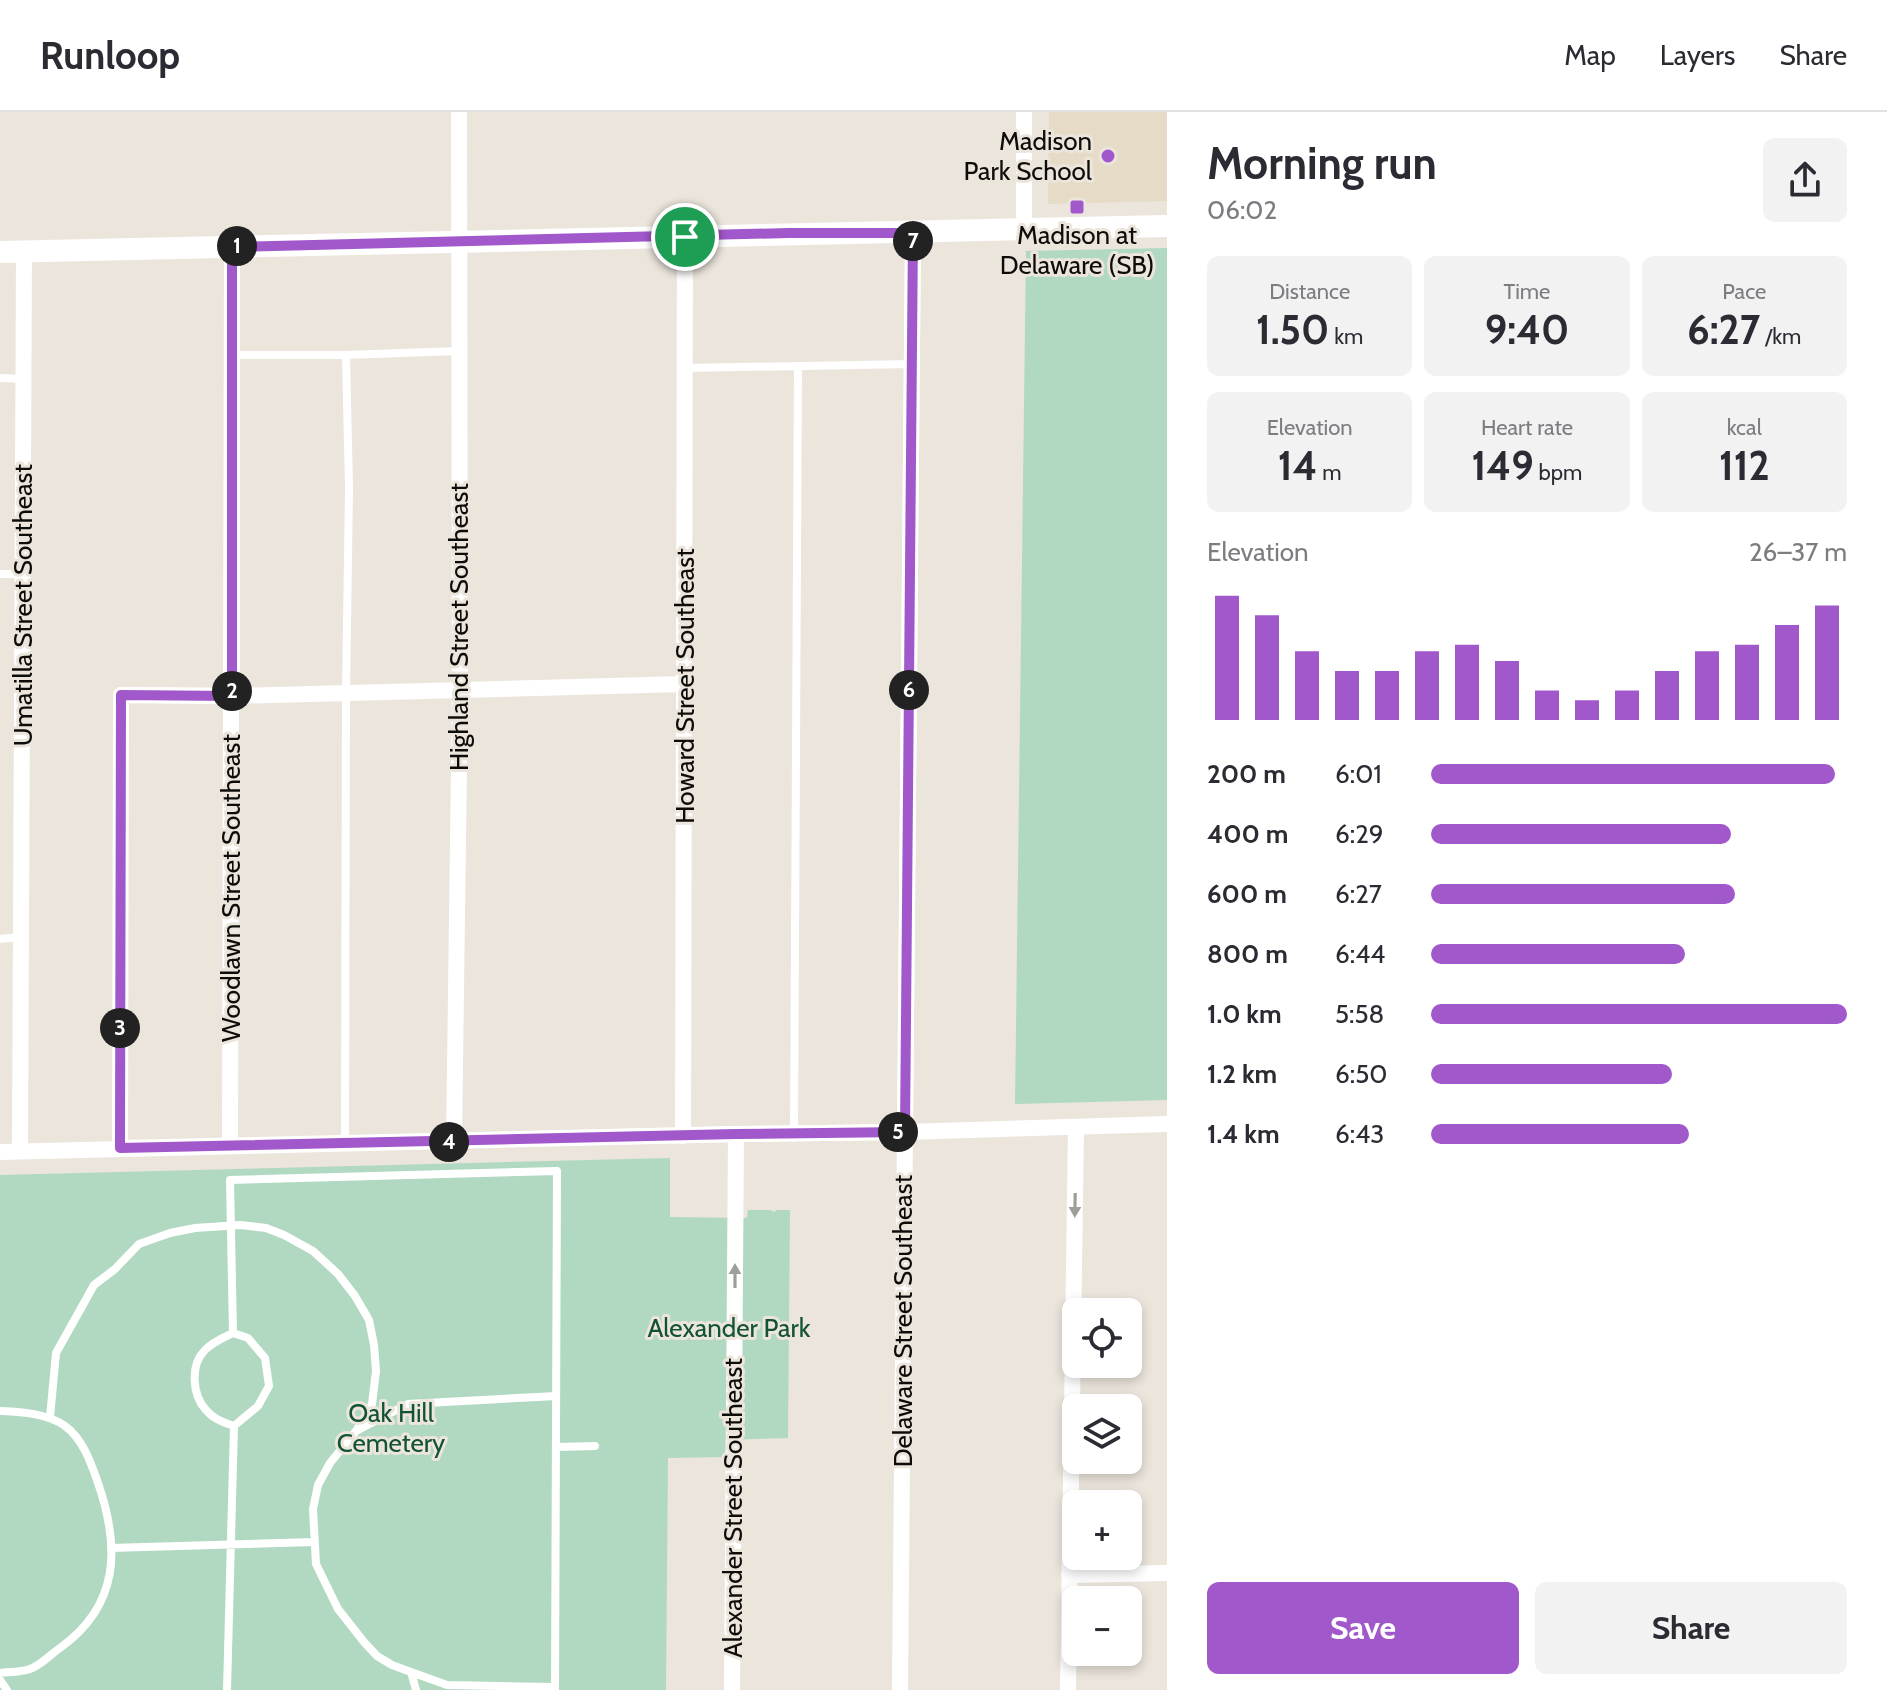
<!DOCTYPE html>
<html lang="en">
<head>
<meta charset="utf-8">
<style>
  body { margin:0; font-family:Cabin,sans-serif; background:#f2f2f3; color:#2b2b33; height:100vh; display:flex; flex-direction:column; font-size:30px; white-space:nowrap }
  * { box-sizing:border-box; margin:0 }
  p { font-size:26px; color:#7c7c81 }
  .icon { flex:none; width:44px; height:44px; fill:none; stroke:currentColor; stroke-width:2; stroke-linecap:round; stroke-linejoin:round }
  .map { position:relative; flex:1; overflow:hidden }
  .panel { display:flex; flex-direction:column; background:#fff; width:720px }
  .panel>* { flex:none }
  .controls { position:absolute; left:1062px; top:1186px; display:grid; gap:16px }
  .controls a { display:grid; place-items:center; width:80px; height:80px; border-radius:12px; background:#fff; box-shadow:0 4px 12px #0003; font-size:40px }
  .pin { position:absolute; display:grid; place-items:center; width:68px; height:68px; color:#fff; margin:-34px; border:4px solid #fff; border-radius:50%; box-shadow:0 2px 8px #0007 }
  .km { position:absolute; width:40px; height:40px; margin:-20px; border-radius:50%; background:#222; color:#fff; font-size:22px; line-height:40px; text-align:center }
  .round { display:grid; place-items:center; flex:none; width:84px; height:84px; border-radius:12px; background:#f2f2f3 }
  .headline { display:flex; align-items:center; justify-content:space-between; height:136px; padding:0 40px }
  h1 { font-size:44px; font-weight:800; line-height:60px }
  .stats { display:grid; grid-template-columns:repeat(3,1fr); gap:12px; height:136px; padding:8px 40px }
  .stats div { display:grid; align-content:center; border-radius:12px; background:#f2f2f3; text-align:center }
  .stats b { font-size:40px; font-weight:800 }
  .stats small { font-size:22px; font-weight:400 }
  .stats p { font-size:22px }
  .chart { height:224px; padding:16px 40px }
  .chart p { display:flex; justify-content:space-between }
  .chart svg { width:100%; height:144px; margin-top:8px; stroke:#a158cb; stroke-width:6 }
  .cta { display:flex; gap:16px; margin-top:auto; padding:16px 40px }
  .cta a { flex:1; height:92px; border-radius:12px; background:#a158cb; color:#fff; font-size:32px; font-weight:800; line-height:92px; text-align:center }
  .cta a+a { background:#f2f2f3; color:#2b2b33 }
  ul { padding:0 40px; list-style:none; font-size:26px }
  li { display:grid; grid-template-columns:128px 96px 1fr; align-items:center; height:60px }
  li i { height:20px; border-radius:10px; background:#a158cb }
  header { display:flex; align-items:center; gap:48px; box-sizing:border-box; height:112px; padding:0 40px; background:#fff; border-bottom:2px solid #e1e1e2 }
  header strong { font-size:38px }
  nav { display:flex; gap:44px; margin-inline-start:auto; font-size:28px }
  main { display:flex; flex:1; min-height:0 }
  .map>svg:first-child { display:block }
  .education { fill:#e5dbc6 }
  .green { fill:#b1d9c1 }
  .lines { fill:none; stroke-linecap:round; stroke-linejoin:round }
  .lane { stroke:#fff; stroke-width:8 }
  .street { stroke:#fff; stroke-width:16 }
  .secondary { stroke:#fff; stroke-width:22 }
  .oneway { fill:#9f9e9d }
  .route-casing { stroke:#fff; stroke-width:16 }
  .route { stroke:#a158cb; stroke-width:10 }
  .poi-dot { fill:#a158cb; stroke:#ebe5dc; stroke-width:3 }
  .labels { text-anchor:middle; stroke-width:6; stroke-linejoin:round; paint-order:stroke }
  .poi-label { font-size:26px; fill:#0e0c09; stroke:#ebe5dc; text-anchor:end }
  .street-label { font-size:26px; fill:#0e0c09; stroke:#ebe5dc }
  .park-label { font-size:26px; fill:#125334; stroke:#ebe5dc }
</style>
</head>
<body>
<header>
<strong>Runloop</strong>
<nav><a>Map</a><a>Layers</a><a>Share</a></nav>
</header>
<main>
<div class="map">
<svg width="1167" height="1578" viewBox="0 0 1167 1578">
  <rect width="100%" height="100%" fill="#ebe5dc"/>
  <path class="education" d="M1049 0H1167V89L1048 92Z"/>
  <path class="green" d="M1167 136V988L1015 992 1026 139Z
    M670 1046V1105L747 1106 748 1098H770L774 1100 777 1098H790L788 1326 726 1328 725 1345 668 1346 666 1578H0V1063Z"/>
  <g class="lines">
    <path class="lane" d="M232 243H346L459 239
      M685 256 911 252
      M0 266 23 267
      M0 462H23
      M0 827 20 825
      M794 1021 798 254
      M345 1031 346 581 349 377 346 243
      M120 1036 121 583
      M233 1221C223 1226 213 1230 205 1238 190 1253 192 1283 206 1298 213 1307 224 1311 234 1314
      M0 1299C21 1300 47 1301 65 1314 83 1327 91 1351 98 1371 120 1435 120 1493 60 1536 51 1542 41 1553 30 1557 22 1560 9 1560 0 1561
      M50 1305 56 1241 94 1173 115 1157 139 1132 170 1121 195 1116 240 1113 266 1116 284 1123 313 1139 338 1162 355 1184 369 1208 374 1233 376 1259 372 1292 356 1319 330 1351 318 1373 313 1397 316 1452 338 1497 364 1530 377 1544 392 1553 411 1560 416 1578
      M356 1319 408 1292 556 1284
      M556 1335 595 1334
      M111 1436 314 1430
      M411 1560 447 1573 555 1575
      M0 1568 7 1578
      M227 1578 234 1314 258 1294 269 1274 265 1246 248 1226 233 1221 230 1068 557 1059 555 1578"/>
    <path class="street" d="M1024 117V0
      M121 583 232 584 685 572
      M683 1024 685 125
      M454 1030 460 578 459 0
      M230 1033 232 135
      M20 1039 24 139
      M0 1040 736 1022 905 1020 1167 1012
      M1069 1463 1167 1461
      M732 1578 736 1022
      M900 1578 913 121
      M1068 1578 1076 1015"/>
    <path class="secondary" d="M0 140 1167 114"/>
  </g>
  <defs><path id="oneway-solid" d="M-6-.8H1V-3.2L6.5 0L1 3.2V.8H-6Z" transform="scale(2)"/></defs>
  <g class="oneway">
    <use href="#oneway-solid" transform="translate(1075 1093) rotate(91)"/>
    <use href="#oneway-solid" transform="translate(735 1164) rotate(-90)"/>
  </g>
  <g class="lines">
    <g class="route-casing">
      <path id="route" d="M788 121H913L905 1020 736 1022 120 1036 121 583 232 584V135Z"/>
    </g>
    <use href="#route" class="route"/>
  </g>
  <g class="poi-dot">
    <circle cx="1108" cy="44" r="8"/>
    <rect x="1069" y="87" width="16" height="16" rx="4"/>
  </g>
  <g class="labels">
    <g class="poi-label">
      <text x="1092" y="38">Madison<tspan x="1092" dy="30">Park School</tspan></text>
      <text x="1077" y="132" text-anchor="middle">Madison at<tspan x="1077" dy="30">Delaware (SB)</tspan></text>
    </g>
    <g class="street-label">
      <text transform="translate(23 493) rotate(-90)" y="9">Umatilla Street Southeast</text>
      <text transform="translate(459 515) rotate(-90)" y="9">Highland Street Southeast</text>
      <text transform="translate(685 574) rotate(-90)" y="9">Howard Street Southeast</text>
      <text transform="translate(231 776) rotate(-90)" y="9">Woodlawn Street Southeast</text>
      <text transform="translate(903 1209) rotate(-90)" y="9">Delaware Street Southeast</text>
      <text transform="translate(733 1396) rotate(-90)" y="9">Alexander Street Southeast</text>
    </g>
    <g class="park-label">
      <text x="729" y="1225">Alexander Park</text>
      <text x="391" y="1310">Oak Hill<tspan x="391" dy="30">Cemetery</tspan></text>
    </g>
  </g>
</svg>
<div class="controls">
<a><svg class="icon" aria-label="locate" viewBox="0 0 24 24"><circle cx="12" cy="12" r="6"/><path d="M12 2v4M12 18v4M2 12h4M18 12h4"/></svg></a>
<a><svg class="icon" aria-label="layers" viewBox="0 0 24 24"><path d="M12 4l9 5-9 5-9-5zM3 14l9 5 9-5"/></svg></a>
<a>+</a>
<a>−</a>
</div>
<div class="pin" style="left:685px;top:125px;background:#1e9e55"><svg class="icon" aria-label="arrive" viewBox="0 0 24 24"><path d="M6 21V4h12l-3 4 3 4H6"/></svg></div>
<b class="km" style="left:237px;top:134px">1</b>
<b class="km" style="left:232px;top:579px">2</b>
<b class="km" style="left:120px;top:916px">3</b>
<b class="km" style="left:449px;top:1030px">4</b>
<b class="km" style="left:898px;top:1020px">5</b>
<b class="km" style="left:909px;top:578px">6</b>
<b class="km" style="left:913px;top:129px">7</b>
</div>
<section class="panel">
<div class="headline"><div><h1>Morning run</h1><p>06:02</p></div><a class="round"><svg class="icon" aria-label="share" viewBox="0 0 24 24"><path d="M12 15V3M7 8l5-5 5 5M5 13v7h14v-7"/></svg></a></div>
<div class="stats">
<div><p>Distance</p><b>1.50<small> km</small></b></div>
<div><p>Time</p><b>9:40</b></div>
<div><p>Pace</p><b>6:27<small> /km</small></b></div>
</div>
<div class="stats">
<div><p>Elevation</p><b>14<small> m</small></b></div>
<div><p>Heart rate</p><b>149<small> bpm</small></b></div>
<div><p>kcal</p><b>112</b></div>
</div>
<div class="chart"><p><span>Elevation</span>26–37 m</p>
<svg viewBox="0 0 160 44" preserveAspectRatio="none"><path d="M5 44V6M15 44V12M25 44V23M35 44V29M45 44V29M55 44V23M65 44V21M75 44V26M85 44V35M95 44V38M105 44V35M115 44V29M125 44V23M135 44V21M145 44V15M155 44V9"/></svg>
</div>
<ul>
<li><b>200 m</b>6:01<i style="width:97%"></i></li>
<li><b>400 m</b>6:29<i style="width:72%"></i></li>
<li><b>600 m</b>6:27<i style="width:73%"></i></li>
<li><b>800 m</b>6:44<i style="width:61%"></i></li>
<li><b>1.0 km</b>5:58<i style="width:100%"></i></li>
<li><b>1.2 km</b>6:50<i style="width:58%"></i></li>
<li><b>1.4 km</b>6:43<i style="width:62%"></i></li>
</ul>
<div class="cta"><a>Save</a><a>Share</a></div>
</section>
</main>
</body>
</html>
